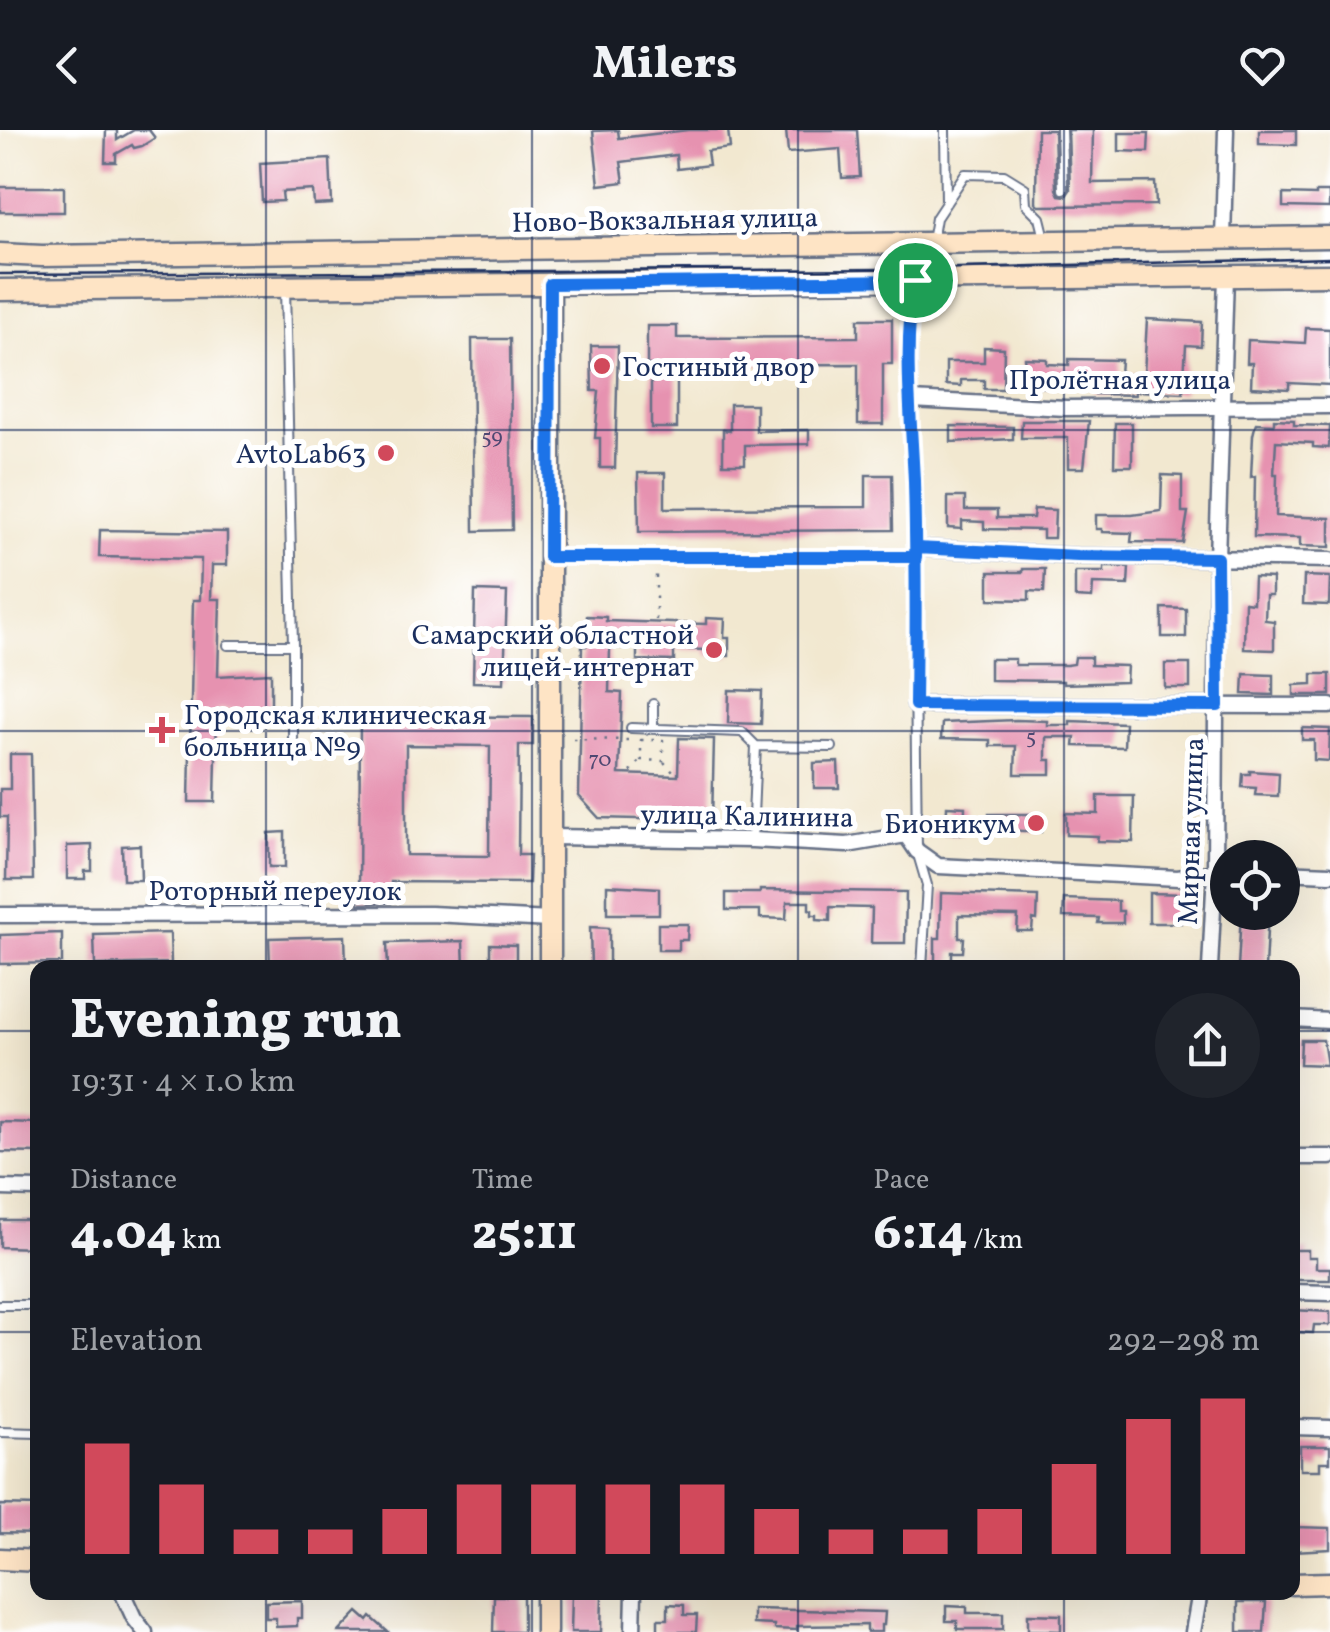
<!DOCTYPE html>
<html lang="en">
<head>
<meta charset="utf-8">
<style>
  body { margin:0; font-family:Vollkorn,serif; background:#20242c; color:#f1f3f6; height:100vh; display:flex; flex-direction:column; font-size:38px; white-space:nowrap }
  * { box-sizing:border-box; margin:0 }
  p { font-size:32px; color:#9ea1a6 }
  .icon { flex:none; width:55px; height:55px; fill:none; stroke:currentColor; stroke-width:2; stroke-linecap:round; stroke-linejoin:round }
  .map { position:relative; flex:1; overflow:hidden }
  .details { position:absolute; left:30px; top:830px; width:1270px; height:640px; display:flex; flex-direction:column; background:#171b24; border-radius:20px; box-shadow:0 10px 40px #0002 }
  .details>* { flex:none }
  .fabs { position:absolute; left:1210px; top:710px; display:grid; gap:20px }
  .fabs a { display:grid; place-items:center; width:90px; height:90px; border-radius:50%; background:#171b24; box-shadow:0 10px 40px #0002; font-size:50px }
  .pin { position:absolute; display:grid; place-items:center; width:85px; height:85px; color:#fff; margin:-42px; border:5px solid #fff; border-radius:50%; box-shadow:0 2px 10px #0007 }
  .round { display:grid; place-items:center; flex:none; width:105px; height:105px; border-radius:52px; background:#20242c }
  .headline { display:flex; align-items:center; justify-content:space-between; height:170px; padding:0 40px }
  h1 { font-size:55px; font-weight:800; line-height:75px }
  .stats { display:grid; grid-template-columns:repeat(3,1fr); gap:15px; height:170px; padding:10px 40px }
  .stats div { display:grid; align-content:center }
  .stats b { font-size:50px; font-weight:800 }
  .stats small { font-size:28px; font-weight:400 }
  .stats p { font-size:28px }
  .chart { height:280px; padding:20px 40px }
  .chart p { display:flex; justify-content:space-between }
  .chart svg { width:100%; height:180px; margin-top:10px; stroke:#d1495b; stroke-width:6 }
  header { display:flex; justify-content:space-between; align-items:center; height:130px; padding:0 40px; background:#171b24; font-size:45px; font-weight:800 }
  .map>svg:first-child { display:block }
  .building { fill:#e692b0; fill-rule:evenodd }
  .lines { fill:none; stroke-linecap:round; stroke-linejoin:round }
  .lane-casing { stroke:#667086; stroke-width:12 }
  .street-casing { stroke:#667086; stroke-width:19 }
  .secondary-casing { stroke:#667086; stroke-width:25 }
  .path { stroke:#667086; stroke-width:2.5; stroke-dasharray:2.5 8; stroke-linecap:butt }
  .lane { stroke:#fff; stroke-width:8 }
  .street { stroke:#fff; stroke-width:14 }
  .secondary { stroke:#fee4c5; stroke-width:20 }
  .tram { stroke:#1b2f5e; stroke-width:2.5 }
  .route-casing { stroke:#fff; stroke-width:20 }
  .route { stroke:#1a73e8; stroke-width:12 }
  .grid { fill:none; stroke:#1b2f5e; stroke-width:2.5; stroke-opacity:0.55 }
  .poi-dot { fill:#d1495b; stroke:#fff; stroke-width:4 }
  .labels { text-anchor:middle; stroke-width:10; stroke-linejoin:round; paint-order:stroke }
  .number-label { font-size:22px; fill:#4e4872 }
  .street-label { font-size:28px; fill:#1b2f5e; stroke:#fff }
  .poi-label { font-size:28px; fill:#1b2f5e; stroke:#fff; text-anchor:end }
</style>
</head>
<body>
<header><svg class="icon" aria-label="back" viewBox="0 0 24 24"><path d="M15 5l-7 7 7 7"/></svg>Milers<svg class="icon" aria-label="heart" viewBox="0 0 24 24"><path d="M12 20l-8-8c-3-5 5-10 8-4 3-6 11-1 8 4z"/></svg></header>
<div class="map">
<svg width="1330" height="1502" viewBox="0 0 1330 1502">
  <rect width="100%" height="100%" fill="#fff"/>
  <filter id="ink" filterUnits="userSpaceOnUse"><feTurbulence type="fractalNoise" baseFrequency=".01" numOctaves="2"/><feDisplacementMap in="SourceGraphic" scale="20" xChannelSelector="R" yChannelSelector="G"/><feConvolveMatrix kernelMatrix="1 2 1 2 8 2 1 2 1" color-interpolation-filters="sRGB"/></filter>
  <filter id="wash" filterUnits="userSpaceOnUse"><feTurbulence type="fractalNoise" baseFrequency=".0048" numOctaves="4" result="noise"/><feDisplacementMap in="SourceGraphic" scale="40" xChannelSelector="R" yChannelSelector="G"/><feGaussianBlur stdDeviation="2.25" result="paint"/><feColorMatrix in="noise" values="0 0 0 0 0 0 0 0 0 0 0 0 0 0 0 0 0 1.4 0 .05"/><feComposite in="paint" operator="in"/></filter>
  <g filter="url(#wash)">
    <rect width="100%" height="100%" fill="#f2e8d0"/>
    <g id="blocks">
      <path class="building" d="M106 0H117V10L134 0H149L155 8 142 16 134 18 132 15 116 24V32H105Z
        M618 0 619 8 688 0H728L730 18 707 21 709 35 677 39 676 25 621 32 624 52 599 55 593 1Z
        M786 0H857L860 47 842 48 840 19 788 23Z
        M1037 0H1054L1056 59 1059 65 1066 66 1070 60 1068 0H1093L1092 53 1155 52 1156 75 1039 76 1036 73Z
        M1259 0H1296V15L1259 14Z
        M1119 3H1149L1148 22 1119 21Z
        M330 29 332 74 314 75 313 60 282 62 283 71 262 72 260 33Z
        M0 57H64V82H0Z
        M1316 62H1329V78L1283 77V64L1316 65Z
        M858 189H892V234H883V294H858V234L677 235V298H651V235H647V196H677V208L858 207Z
        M1147 189 1202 192 1201 216 1186 215 1183 263 1135 261V265L1095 264 1096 253 1053 251V257H1034V252L1024 251 1025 228 1047 229V234L1069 235V229L1121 230 1120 244 1144 245Z
        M1306 198 1330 199V255L1289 253V259L1251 257 1252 233H1247L1248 210 1305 213Z
        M472 209H510L512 400 474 401Z
        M591 216H618L615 338H600V308H595L599 261H592Z
        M984 217 1004 218 1003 259H984V250H961V256L946 255V232H984Z
        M730 274H756V301L809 300V314L745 315V334H723V300L730 301Z
        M1274 289 1294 290V295L1330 296 1329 318 1313 317V313L1276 311 1274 344H1277L1276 386 1330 388V417L1300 416V408L1254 407 1255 346 1251 347 1253 305 1256 293 1274 294Z
        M1022 291H1089L1084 338H1068V308H1021Z
        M1115 293H1132V336H1114Z
        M951 296 1013 297V309L951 312Z
        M638 343H665V378L866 377V345H892L893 400 639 402Z
        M1162 345 1182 346V382H1188L1183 413 1131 412 1132 403 1102 402V399H1096V385H1132L1161 381Z
        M948 367H965V380H997V388H1033L1034 379 1055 380 1054 408H1043V400L984 399V392L962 391V399L948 398Z
        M100 400 227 402V435H212L211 469H220L218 546 271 543V586L250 585V580H217L215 672H189L193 470H200L201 429 99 427Z
        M1104 437H1129L1128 455 1093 454 1092 468 1075 467V442H1104Z
        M1023 439H1045L1044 462 1029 461V470L989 469V442H1023Z
        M1304 446 1330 447 1329 475 1303 474Z
        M1254 447 1272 448V465H1266L1265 490 1274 491V520L1244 519 1245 472 1253 473Z
        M475 461 507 462 504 553 473 552Z
        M1162 478 1186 479V507H1162Z
        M587 486 606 487V491L706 494V488L725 489 724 508H729V526L706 525 707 520 674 519V531L637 530V518H610L609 562 622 563 619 644 678 646 679 608 714 609 712 691 599 688 579 666 582 516H586Z
        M1075 527H1091V535L1127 536 1126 552 1063 554V551L990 550V529H1015V535H1067L1074 534Z
        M1165 534H1190V558H1165Z
        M1244 544 1273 545V565L1243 564Z
        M1312 544H1330V565H1294V555L1312 554Z
        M729 560 762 561 761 594 728 593Z
        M415 586 533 587V615H519L518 725H530L529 753 391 752V773L359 774 360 588ZM406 615 490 616 489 726 406 725Z
        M1016 590 1047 591V595H1070V591L1125 593 1124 617 1074 616 1075 607H1046V630H1051V644H1015L1016 616H990V610L941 609 942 593Z
        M1302 598 1330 599 1329 631 1314 630V610H1302Z
        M10 624H31L33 750H6L7 687H0V659H10Z
        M838 632 839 658H814V633Z
        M1250 641 1279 643 1278 666 1255 665 1256 658 1242 657 1243 644H1250Z
        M1098 666H1134L1133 712 1097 711 1098 706 1066 705V683L1098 684Z
        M947 676 965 677 964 704H946Z
        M989 684H1041V702L989 699Z
        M285 702V737H269V703Z
        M92 715V741H85V749H67V716Z
        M140 715 141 750H123L122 716Z
        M607 755 659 758V784H607Z
        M760 760 906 762 905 813H871L872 778 830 777V791L817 790V785H812V780L809 779V772H787L786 789 760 788V780H726V763H760Z
        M941 763 1038 766 1037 790 1033 789 1032 801H1017L1018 786 959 785V808H964L963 822H952V838H935V808H940Z
        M1149 763 1189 764 1188 781H1181V793H1149Z
        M1064 769 1118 771V781H1123V793H1098L1099 788 1063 787Z
        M1241 782H1268L1265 838H1238Z
        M658 794H688L687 810H679V820H658Z
        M590 797 609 798V838H591Z
        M62 803V833L0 834V805Z
        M170 803 171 833 95 835 94 805Z
        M345 806 346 835 270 837 269 808Z
        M463 811 464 838H388L387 813Z
        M490 814 516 815V838H490Z
        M1301 910H1323L1327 935 1300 934Z
        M0 992 38 993V1023L0 1022Z
        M0 1090H38V1118L0 1117Z
        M1294 1120H1308V1127H1316V1138H1330V1150H1294Z
        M1292 1180 1330 1182V1195H1314L1313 1203 1292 1202Z
        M1300 1316H1330V1332H1320V1340H1300Z
        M0 1375 38 1376V1404L0 1403Z
        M1294 1397 1330 1398V1419L1294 1421Z
        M572 1464 602 1465 601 1502H571Z
        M494 1466H523V1502H493Z
        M302 1471V1488H297V1496L276 1497V1488H266V1472Z
        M1238 1472H1266L1264 1502H1238Z
        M668 1474 684 1475V1485H697L696 1502H658V1489H668Z
        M946 1476 967 1477V1483H1003V1499H957V1491H946Z
        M753 1479 885 1482 884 1495H881V1502H867V1495L797 1496V1500L774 1499V1495L753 1494Z
        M358 1482 368 1491 371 1487 388 1502H339Z
        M1028 1484 1061 1485V1501L1028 1500Z"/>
    </g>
  </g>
  <g filter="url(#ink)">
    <use href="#blocks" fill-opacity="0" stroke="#667086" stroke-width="2.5"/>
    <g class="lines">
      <g class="lane-casing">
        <path id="lane" d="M945 0 946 73
          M1061 0 1063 59
          M285 157 293 515V626
          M550 427H916
          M228 515H293
          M631 598 742 602 756 616 832 617
          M653 599V574
          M752 710 756 616
          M922 838 927 755 917 721 911 171 915 150 926 139 929 129 936 88 965 44 1004 45 1025 58 1026 74 1040 88 1045 108
          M0 1175H38
          M0 1302 38 1303"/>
      </g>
      <g class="street-casing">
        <path id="street" d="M1223 109 1226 0
          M911 270 1066 278 1330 276
          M916 418 1078 426 1330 430
          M915 575 1330 576
          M550 707 752 710 847 715 906 705 917 721 938 736 1178 748 1228 740
          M1282 742 1330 744
          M0 785 431 784 550 790
          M1210 838 1215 740 1217 428 1226 146
          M1292 889 1330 891
          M1292 1027H1330
          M0 1058 38 1059
          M1292 1162 1330 1163
          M1292 1297 1330 1298
          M122 1462 134 1488 145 1502
          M633 1502 634 1462
          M1193 1502 1200 1462"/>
      </g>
      <g class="secondary-casing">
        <path id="secondary" d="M0 124 42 126 1330 107
          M0 160 1330 145
          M550 838V154
          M0 1429 38 1431
          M1292 1454 1330 1453
          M546 1462V1502"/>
      </g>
      <path class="path" d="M656 490V442
        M573 609 629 610
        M641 610H663V631L641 630Z
        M664 632 674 643
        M631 642 640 631"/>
      <use href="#lane" class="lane"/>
      <use href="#street" class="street"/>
      <use href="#secondary" class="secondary"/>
      <path class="tram" d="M0 144 926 139 1330 128"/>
    </g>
  </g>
  <g class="lines" filter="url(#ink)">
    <g class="route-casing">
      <path id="route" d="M915 150 550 154 549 427H916V418L1078 426 1217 428 1218 576 915 575C916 500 916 425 914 351 911 285 903 214 915 150"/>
    </g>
    <use href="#route" class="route"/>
  </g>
  <path class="grid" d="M266 0V838M532 0V838M798 0V838M1064 0V838M0 300H1330M0 601H1330M0 901H38M1292 901H1330M0 1202H38M1292 1202H1330M266 1462V1502M532 1462V1502M798 1462V1502M1064 1462V1502"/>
  <g class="poi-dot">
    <circle cx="602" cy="236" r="10"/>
    <circle cx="386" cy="323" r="10"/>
    <circle cx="714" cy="520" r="10"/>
    <path d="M157 585h10v10h10v10h-10v10h-10v-10h-10v-10h10z"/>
    <circle cx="1036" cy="693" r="10"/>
  </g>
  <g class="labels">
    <g class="number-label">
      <text x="492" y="313">59</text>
      <text x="1031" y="613">5</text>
      <text x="600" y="636">70</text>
    </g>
    <g class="street-label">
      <text transform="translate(665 89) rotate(-1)" y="10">Ново-Вокзальная улица</text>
      <text x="1120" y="259">Пролётная улица</text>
      <text transform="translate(747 685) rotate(1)" y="10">улица Калинина</text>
      <text transform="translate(1190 701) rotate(-88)" y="10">Мирная улица</text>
      <text x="275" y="770">Роторный переулок</text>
    </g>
    <g class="poi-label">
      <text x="622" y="246" text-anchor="start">Гостиный двор</text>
      <text x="366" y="333">AvtoLab63</text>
      <text x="694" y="514">Самарский областной<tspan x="694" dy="32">лицей-интернат</tspan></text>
      <text x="184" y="594" text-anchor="start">Городская клиническая<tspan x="184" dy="32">больница №9</tspan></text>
      <text x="1016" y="703">Бионикум</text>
    </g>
  </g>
</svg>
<div class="fabs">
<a><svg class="icon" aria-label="locate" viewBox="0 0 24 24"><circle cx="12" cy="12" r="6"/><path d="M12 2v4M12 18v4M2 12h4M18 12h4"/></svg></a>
</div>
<div class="pin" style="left:915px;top:150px;background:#1e9e55"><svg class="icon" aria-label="arrive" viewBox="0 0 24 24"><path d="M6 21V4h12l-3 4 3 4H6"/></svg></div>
<section class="details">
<div class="headline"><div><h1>Evening run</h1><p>19:31 · 4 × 1.0 km</p></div><a class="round"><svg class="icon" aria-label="share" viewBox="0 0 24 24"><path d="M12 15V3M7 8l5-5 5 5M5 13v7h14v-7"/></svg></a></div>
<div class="stats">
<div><p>Distance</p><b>4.04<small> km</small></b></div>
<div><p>Time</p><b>25:11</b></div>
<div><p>Pace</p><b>6:14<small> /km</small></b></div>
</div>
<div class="chart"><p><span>Elevation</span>292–298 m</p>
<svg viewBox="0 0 160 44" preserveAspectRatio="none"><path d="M5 44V17M15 44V27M25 44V38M35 44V38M45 44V33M55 44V27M65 44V27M75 44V27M85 44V27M95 44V33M105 44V38M115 44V38M125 44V33M135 44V22M145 44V11M155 44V6"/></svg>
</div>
</section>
</div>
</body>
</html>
